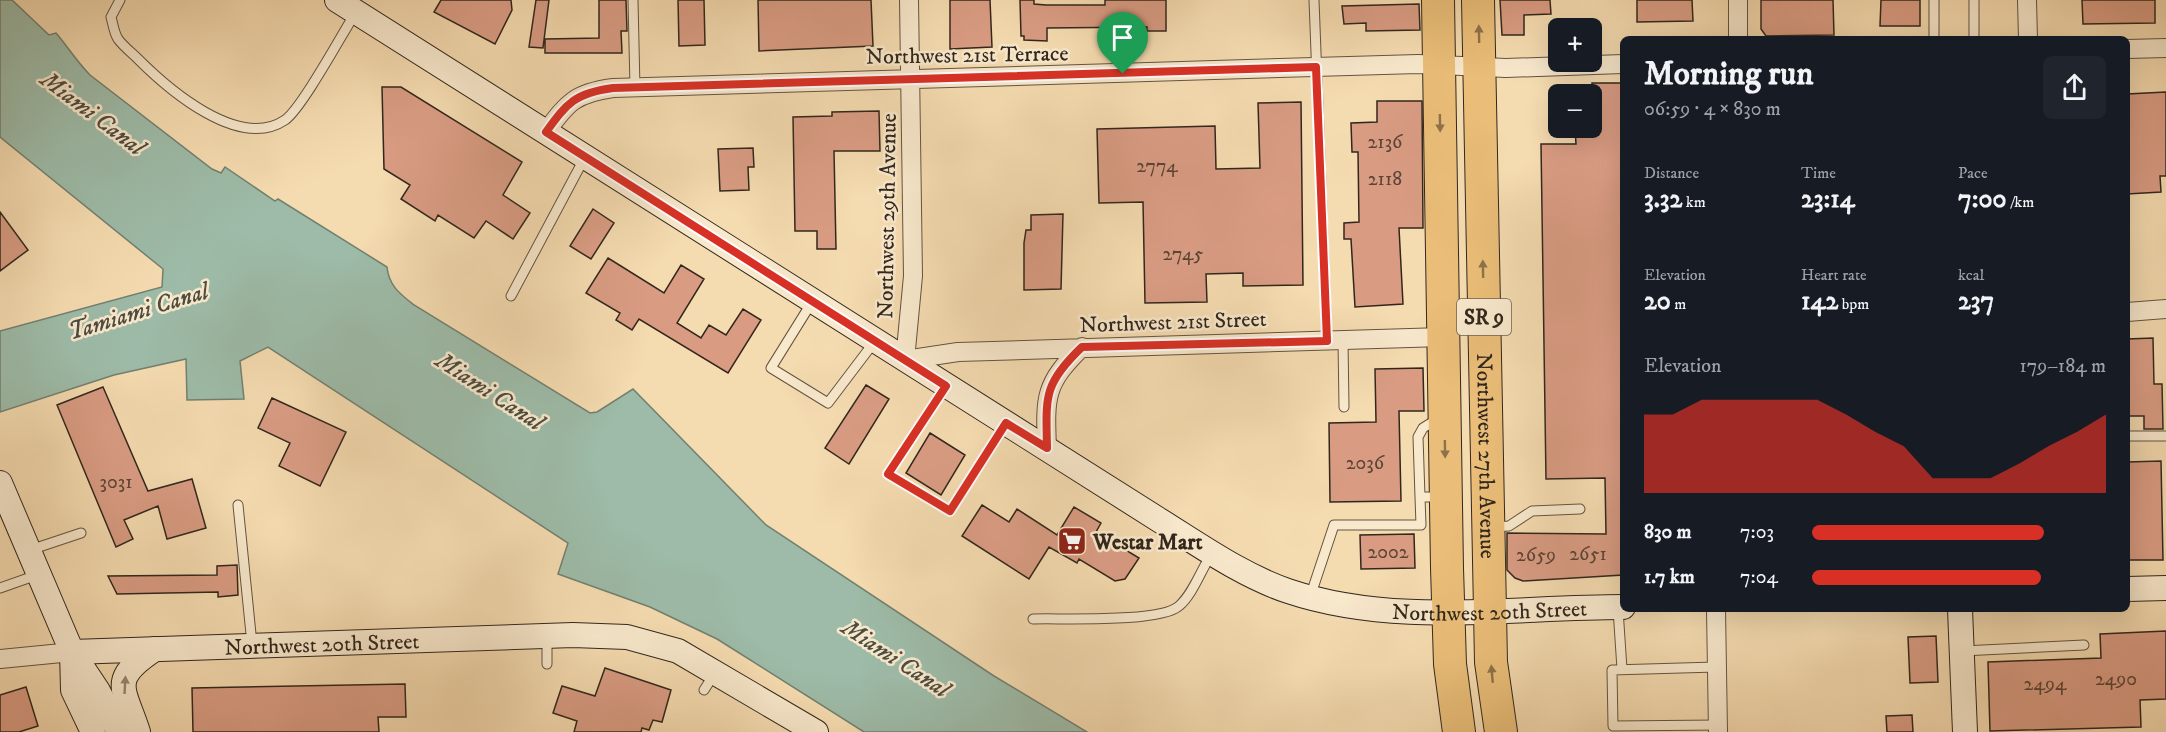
<!DOCTYPE html>
<html lang="en">
<head>
<meta charset="utf-8">
<style>
  body { margin:0; font-family:"IM FELL DW Pica",serif; background:#20242c; color:#f1f3f6; height:100vh; display:flex; flex-direction:column; font-size:22px; white-space:nowrap }
  * { box-sizing:border-box; margin:0 }
  p { font-size:20px; color:#9ea1a6 }
  .icon { flex:none; width:33px; height:33px; fill:none; stroke:currentColor; stroke-width:2; stroke-linecap:round; stroke-linejoin:round }
  .map { position:relative; flex:1; overflow:hidden }
  .sheet { position:absolute; left:1620px; top:36px; width:510px; height:576px; display:flex; flex-direction:column; background:#171b24; border-radius:9px; box-shadow:0 6px 24px #0002 }
  .sheet>* { flex:none }
  .controls { position:absolute; left:1548px; top:18px; display:grid; gap:12px }
  .controls a { display:grid; place-items:center; width:54px; height:54px; border-radius:9px; background:#171b24; box-shadow:0 6px 24px #0002; font-size:30px }
  .pin { position:absolute; display:grid; place-items:center; width:51px; height:51px; color:#fff; margin:-62px -26px; border-radius:50% 50% 50% 0; rotate:-45deg; box-shadow:0 0 6px #0007 }
  .pin .icon { rotate:45deg }
  .round { display:grid; place-items:center; flex:none; width:63px; height:63px; border-radius:9px; background:#20242c }
  .headline { display:flex; align-items:center; justify-content:space-between; height:102px; padding:0 24px }
  h1 { font-size:33px; font-weight:700; line-height:45px }
  .figures { display:grid; grid-template-columns:repeat(3,1fr); gap:9px; height:102px; padding:6px 24px }
  .figures div { display:grid; align-content:center }
  .figures b { font-size:26px; font-weight:700 }
  .figures small { font-size:16px; font-weight:400 }
  .figures p { font-size:16px }
  .chart { height:168px; padding:12px 24px }
  .chart p { display:flex; justify-content:space-between }
  .chart svg { width:100%; height:108px; margin-top:6px; fill:#d93025; opacity:.7 }
  ul { padding:0 24px; list-style:none; font-size:20px }
  li { display:grid; grid-template-columns:96px 72px 1fr; align-items:center; height:45px }
  li i { height:15px; border-radius:8px; background:#d93025 }
  .map>svg:first-child { display:block }
  .water { fill:#9dbba8; stroke:#728070; stroke-width:1.5 }
  .building { fill:#d99c83; stroke:#32271d; stroke-width:1.5 }
  .lines { fill:none; stroke-linecap:round; stroke-linejoin:round }
  .lane-casing { stroke:#635442; stroke-width:11 }
  .street-casing { stroke:#635442; stroke-width:20 }
  .secondary-casing { stroke:#32271d; stroke-width:26 }
  .highway-casing { stroke:#32271d; stroke-width:34 }
  .lane { stroke:#f8e8cc; stroke-width:9 }
  .street { stroke:#f8e8cc; stroke-width:18 }
  .secondary { stroke:#f8e8cc; stroke-width:24 }
  .highway { stroke:#eabe78; stroke-width:32 }
  .oneway { fill:#8e724a }
  .oneway2 { fill:#958874 }
  .route-casing { stroke:#fff; stroke-width:12 }
  .route { stroke:#d93025; stroke-width:8 }
  .labels { text-anchor:middle; stroke-width:5; stroke-linejoin:round; paint-order:stroke }
  .number-label { font-size:20px; fill:#5c4436 }
  .shield { fill:#f8e8cc; stroke:#6d6152; stroke-width:1.5 }
  .shield-label { font-size:21px; font-weight:bold; fill:#32271d }
  .street-label { font-size:22px; fill:#32271d; stroke:#f8e8cc }
  .poi-label { font-size:22px; font-weight:bold; fill:#32271d; stroke:#f8e8cc; text-anchor:start }
  .water-label { font-size:24px; font-style:italic; fill:#4d4c40; stroke:#f8e8cc }
</style>
</head>
<body>
<div class="map">
<svg width="2166" height="732" viewBox="0 0 2166 732">
  <rect width="100%" height="100%" fill="#f5dbb0"/>
  <filter id="stains"><feTurbulence type="fractalNoise" baseFrequency=".00333" numOctaves="4"/><feColorMatrix values="0 0 0 0 .2 0 0 0 0 .09 0 0 0 0 .02 0 0 0 .5 -.17"/></filter>
  <radialGradient id="worn" r=".72"><stop offset=".6" stop-color="#630" stop-opacity="0"/><stop offset="1" stop-color="#630" stop-opacity=".3"/></radialGradient>
  <path class="water" d="M0 0H12L49 35 56 33C68 47 77 62 90 75L212 169 221 173 225 167 275 201 278 199 387 267C389 286 400 294 414 305L590 413 597 412 633 389 766 525 994 676 1087 732H864L717 639 650 607 558 574 568 543 268 347 240 361 244 399 187 400 186 359 114 375 0 412V331L162 287 163 269 0 137Z"/>
  <path class="building" d="M441 0H511L512 10 495 44 434 12Z
    M536 0H549L543 48 529 47Z
    M599 0H626L627 31H621L622 53H545V39L599 38Z
    M678 0H704L705 45 679 46Z
    M758 0H871L873 46 759 51Z
    M950 0H990L992 47 950 49Z
    M1020 0H1034V4L1046 5H1105V0H1166V31H1147V27L1047 28V41L1024 40V36H1021Z
    M1500 0H1550L1551 14 1524 15V35H1502Z
    M1637 0H1692L1693 21 1637 22Z
    M1761 0H1833L1834 35 1766 36 1761 29Z
    M1881 0H1920V26H1880Z
    M2082 0H2155V23L2083 24Z
    M1419 4 1420 30 1366 31V23L1344 24 1342 6Z
    M1592 83H1623V575L1523 581 1515 578 1507 570V533L1606 534 1605 478 1546 479 1541 144H1576L1575 128H1592Z
    M382 87H401L522 162 503 195 530 213 513 239 486 221 474 238 438 215 435 221 401 199 410 185 384 169Z
    M2166 92V176H2160L2161 192 2127 194V94Z
    M1377 101H1422L1423 228H1399L1403 304 1355 307 1351 239H1344V223L1359 222 1358 152H1352L1351 123 1377 122Z
    M1301 102 1303 285 1243 286V273L1206 274 1207 302 1145 303 1143 202 1099 203 1097 129 1215 126 1216 169 1260 168 1258 103Z
    M879 111 880 151H834L836 249H817V231H795L793 117 832 116V112Z
    M753 148 754 167H748L749 190 720 191 718 149Z
    M593 209 614 223 591 259 570 246Z
    M0 212 28 250 0 271Z
    M1063 214 1061 289 1024 290V243L1026 230H1031V215Z
    M608 258 664 293 681 265 704 279 677 323 701 338 709 325 726 335 743 309 761 320 728 373 639 319 632 330 616 320 620 313 586 293Z
    M2153 338 2154 384H2162L2163 429H2144V416H2127V339Z
    M1423 368 1424 411H1399L1401 501 1330 502 1329 423 1376 422 1375 369Z
    M866 385 889 399 849 464 825 448Z
    M103 387 148 491 192 479 206 528 167 539 158 506 124 520 133 539 116 547 57 405Z
    M272 398 346 432 320 486 279 466 290 443 258 428Z
    M930 433 965 455 941 495 906 473Z
    M2161 461 2163 560H2127V462Z
    M982 505 1009 522 1017 509 1057 535 1074 507 1101 523 1096 532 1139 558 1125 579 1115 581 1079 559 1077 563 1049 547 1029 579 962 536Z
    M1414 534 1415 568 1361 569 1360 535Z
    M237 565 238 595 218 597V592L117 594 108 576 217 575V566Z
    M2166 631V699L2140 700 2141 727 1990 731 1988 662 2101 658 2100 634Z
    M1936 636 1938 682 1910 683 1908 637Z
    M605 668 671 690 662 722 653 720 649 730 642 728 641 732H574L577 721 553 713 562 686 595 696Z
    M405 684 406 717H378L379 732H193L192 688Z
    M26 687 38 726 19 732H0V695Z
    M1912 715 1913 732H1887L1886 716Z"/>
  <g class="lines">
    <g class="lane-casing">
      <path id="lane" d="M120 0 111 17C113 24 114 33 118 39 123 46 132 53 138 59 168 89 239 151 285 120 302 108 342 34 356 12
        M633 0 635 88
        M1314 0 1327 341
        M1934 0V39
        M1974 0V39
        M511 296 585 157
        M812 302 771 368 828 403 875 341
        M1343 341 1344 407
        M946 386 888 474 950 511 1005 425
        M2127 436H2166
        M1420 497 1418 437 1423 428 1439 418
        M238 505 252 644
        M1494 527 1509 526 1532 511 1580 509
        M30 550 81 533
        M0 588 37 575
        M1310 597 1334 525H1421L1420 497H1440
        M1618 609 1622 669
        M1033 619C1062 618 1160 623 1179 606 1193 594 1201 570 1211 555
        M1962 651 2084 645
        M547 664V637
        M1716 667 1612 670 1613 726 1718 725
        M704 690 715 673"/>
    </g>
    <g class="street-casing">
      <path id="street" d="M909 0 913 276 905 360 958 352 1443 337
        M1738 0V39
        M2027 0 2028 39
        M2127 49 2166 48
        M546 132C567 103 575 93 613 88L1349 66 1418 64 1506 68 1623 64
        M2127 312 2166 309
        M1047 448C1045 397 1044 384 1082 347
        M1716 609 1718 732
        M0 659 72 652"/>
    </g>
    <g class="secondary-casing">
      <g id="secondary">
        <path id="s1" d="M337 0 1156 518C1198 544 1241 575 1288 591 1395 627 1512 607 1623 607"/>
        <path d="M0 483 72 652 98 691 119 732"/>
        <path d="M2127 589 2166 588"/>
        <path d="M1960 609 1965 732"/>
        <path id="s2" d="M72 652 573 635 627 637 678 651 816 732"/>
        <path d="M72 652 73 690 93 732"/>
        <path d="M138 732C124 688 108 680 155 649"/>
      </g>
    </g>
    <g class="highway-casing">
      <g id="highway">
        <path d="M1438 0 1447 568 1450 664 1459 732"/>
        <path id="s3" d="M1478 0 1491 662 1501 732"/>
      </g>
    </g>
    <use href="#lane" class="lane"/>
    <use href="#street" class="street"/>
    <use href="#secondary" class="secondary"/>
    <use href="#highway" class="highway"/>
  </g>
  <defs><path id="oneway-solid" d="M-6-.8H1V-3.2L6.5 0L1 3.2V.8H-6Z" transform="scale(1.5)"/></defs>
  <g class="oneway">
    <use href="#oneway-solid" transform="translate(1479 34) rotate(-91)"/>
    <use href="#oneway-solid" transform="translate(1440 123) rotate(89)"/>
    <use href="#oneway-solid" transform="translate(1483 269) rotate(-91)"/>
    <use href="#oneway-solid" transform="translate(1445 449) rotate(89)"/>
    <use href="#oneway-solid" transform="translate(1492 674) rotate(-95)"/>
  </g>
  <use class="oneway2" href="#oneway-solid" transform="translate(125 685) rotate(-87)"/>
  <g class="lines">
    <g class="route-casing">
      <path id="route" d="M1316 67 1327 341 1082 347C1043 384 1046 397 1047 448L1006 423 950 511 888 474 946 386 546 132C567 103 575 93 613 88Z"/>
    </g>
    <use href="#route" class="route"/>
  </g>
  <defs>
    <g id="supermarket-square" transform="scale(1.5)"><rect x="-9" y="-9" width="18" height="18" rx="4" fill="#8f2418" stroke="#f8e8cc"/><path d="M-6-5.5h2.5l.6 2H6L4.5 2H-2.5L-4.4-4H-6ZM-1.5 3.2a1.3 1.3 0 1 0 .1 0ZM3 3.2a1.3 1.3 0 1 0 .1 0Z" fill="#fff"/></g>
  </defs>
  <g fill-rule="evenodd">
    <use href="#supermarket-square" x="1072" y="541"/>
  </g>
  <g class="labels">
    <g class="number-label">
      <text x="1385" y="148">2136</text>
      <text x="1157" y="172">2774</text>
      <text x="1385" y="185">2118</text>
      <text x="1183" y="260">2745</text>
      <text x="1365" y="469">2036</text>
      <text x="116" y="488">3031</text>
      <text x="1388" y="558">2002</text>
      <text x="1588" y="560">2651</text>
      <text x="1536" y="561">2659</text>
      <text x="2116" y="685">2490</text>
      <text x="2045" y="690">2494</text>
    </g>
    <rect class="shield" x="1457" y="299" width="54" height="36" rx="4.5"/>
    <g class="shield-label">
      <text x="1484" y="324">SR 9</text>
    </g>
    <g class="street-label">
      <text transform="translate(967 54) rotate(-1)" y="8">Northwest 21st Terrace</text>
      <text transform="translate(886 216) rotate(-89)" y="8">Northwest 29th Avenue</text>
      <text transform="translate(1173 321) rotate(-2)" y="8">Northwest 21st Street</text>
      <text dy="8" stroke="none"><textPath href="#s3" startOffset="456">Northwest 27th Avenue</textPath></text>
      <text dy="8" stroke="none"><textPath href="#s1" startOffset="1324">Northwest 20th Street</textPath></text>
      <text dy="8" stroke="none"><textPath href="#s2" startOffset="250">Northwest 20th Street</textPath></text>
    </g>
    <g class="poi-label">
      <text x="1093" y="549">Westar Mart</text>
    </g>
    <g class="water-label">
      <text transform="translate(93 113) rotate(37)" y="8">Miami Canal</text>
      <text transform="translate(138 311) rotate(-17)" y="8">Tamiami Canal</text>
      <text transform="translate(490 391) rotate(33)" y="8">Miami Canal</text>
      <text transform="translate(896 658) rotate(33)" y="8">Miami Canal</text>
    </g>
  </g>
  <rect width="100%" height="100%" filter="url(#stains)"/>
  <rect width="100%" height="100%" fill="url(#worn)"/>
</svg>
<div class="controls">
<a>+</a>
<a>−</a>
</div>
<div class="pin" style="left:1123px;top:74px;background:#1e9e55"><svg class="icon" aria-label="arrive" viewBox="0 0 24 24"><path d="M6 21V4h12l-3 4 3 4H6"/></svg></div>
<section class="sheet">
<div class="headline"><div><h1>Morning run</h1><p>06:59 · 4 × 830 m</p></div><a class="round"><svg class="icon" aria-label="share" viewBox="0 0 24 24"><path d="M12 15V3M7 8l5-5 5 5M5 13v7h14v-7"/></svg></a></div>
<div class="figures">
<div><p>Distance</p><b>3.32<small> km</small></b></div>
<div><p>Time</p><b>23:14</b></div>
<div><p>Pace</p><b>7:00<small> /km</small></b></div>
</div>
<div class="figures">
<div><p>Elevation</p><b>20<small> m</small></b></div>
<div><p>Heart rate</p><b>142<small> bpm</small></b></div>
<div><p>kcal</p><b>237</b></div>
</div>
<div class="chart"><p><span>Elevation</span>179–184 m</p>
<svg viewBox="0 0 160 44" preserveAspectRatio="none"><path d="M0 44V12L10 12L20 6L30 6L40 6L50 6L60 6L70 12L80 19L90 25L100 38L110 38L120 38L130 32L140 25L150 19L160 12V44z"/></svg>
</div>
<ul>
<li><b>830 m</b>7:03<i style="width:79%"></i></li>
<li><b>1.7 km</b>7:04<i style="width:78%"></i></li>
</ul>
</section>
</div>
</body>
</html>
